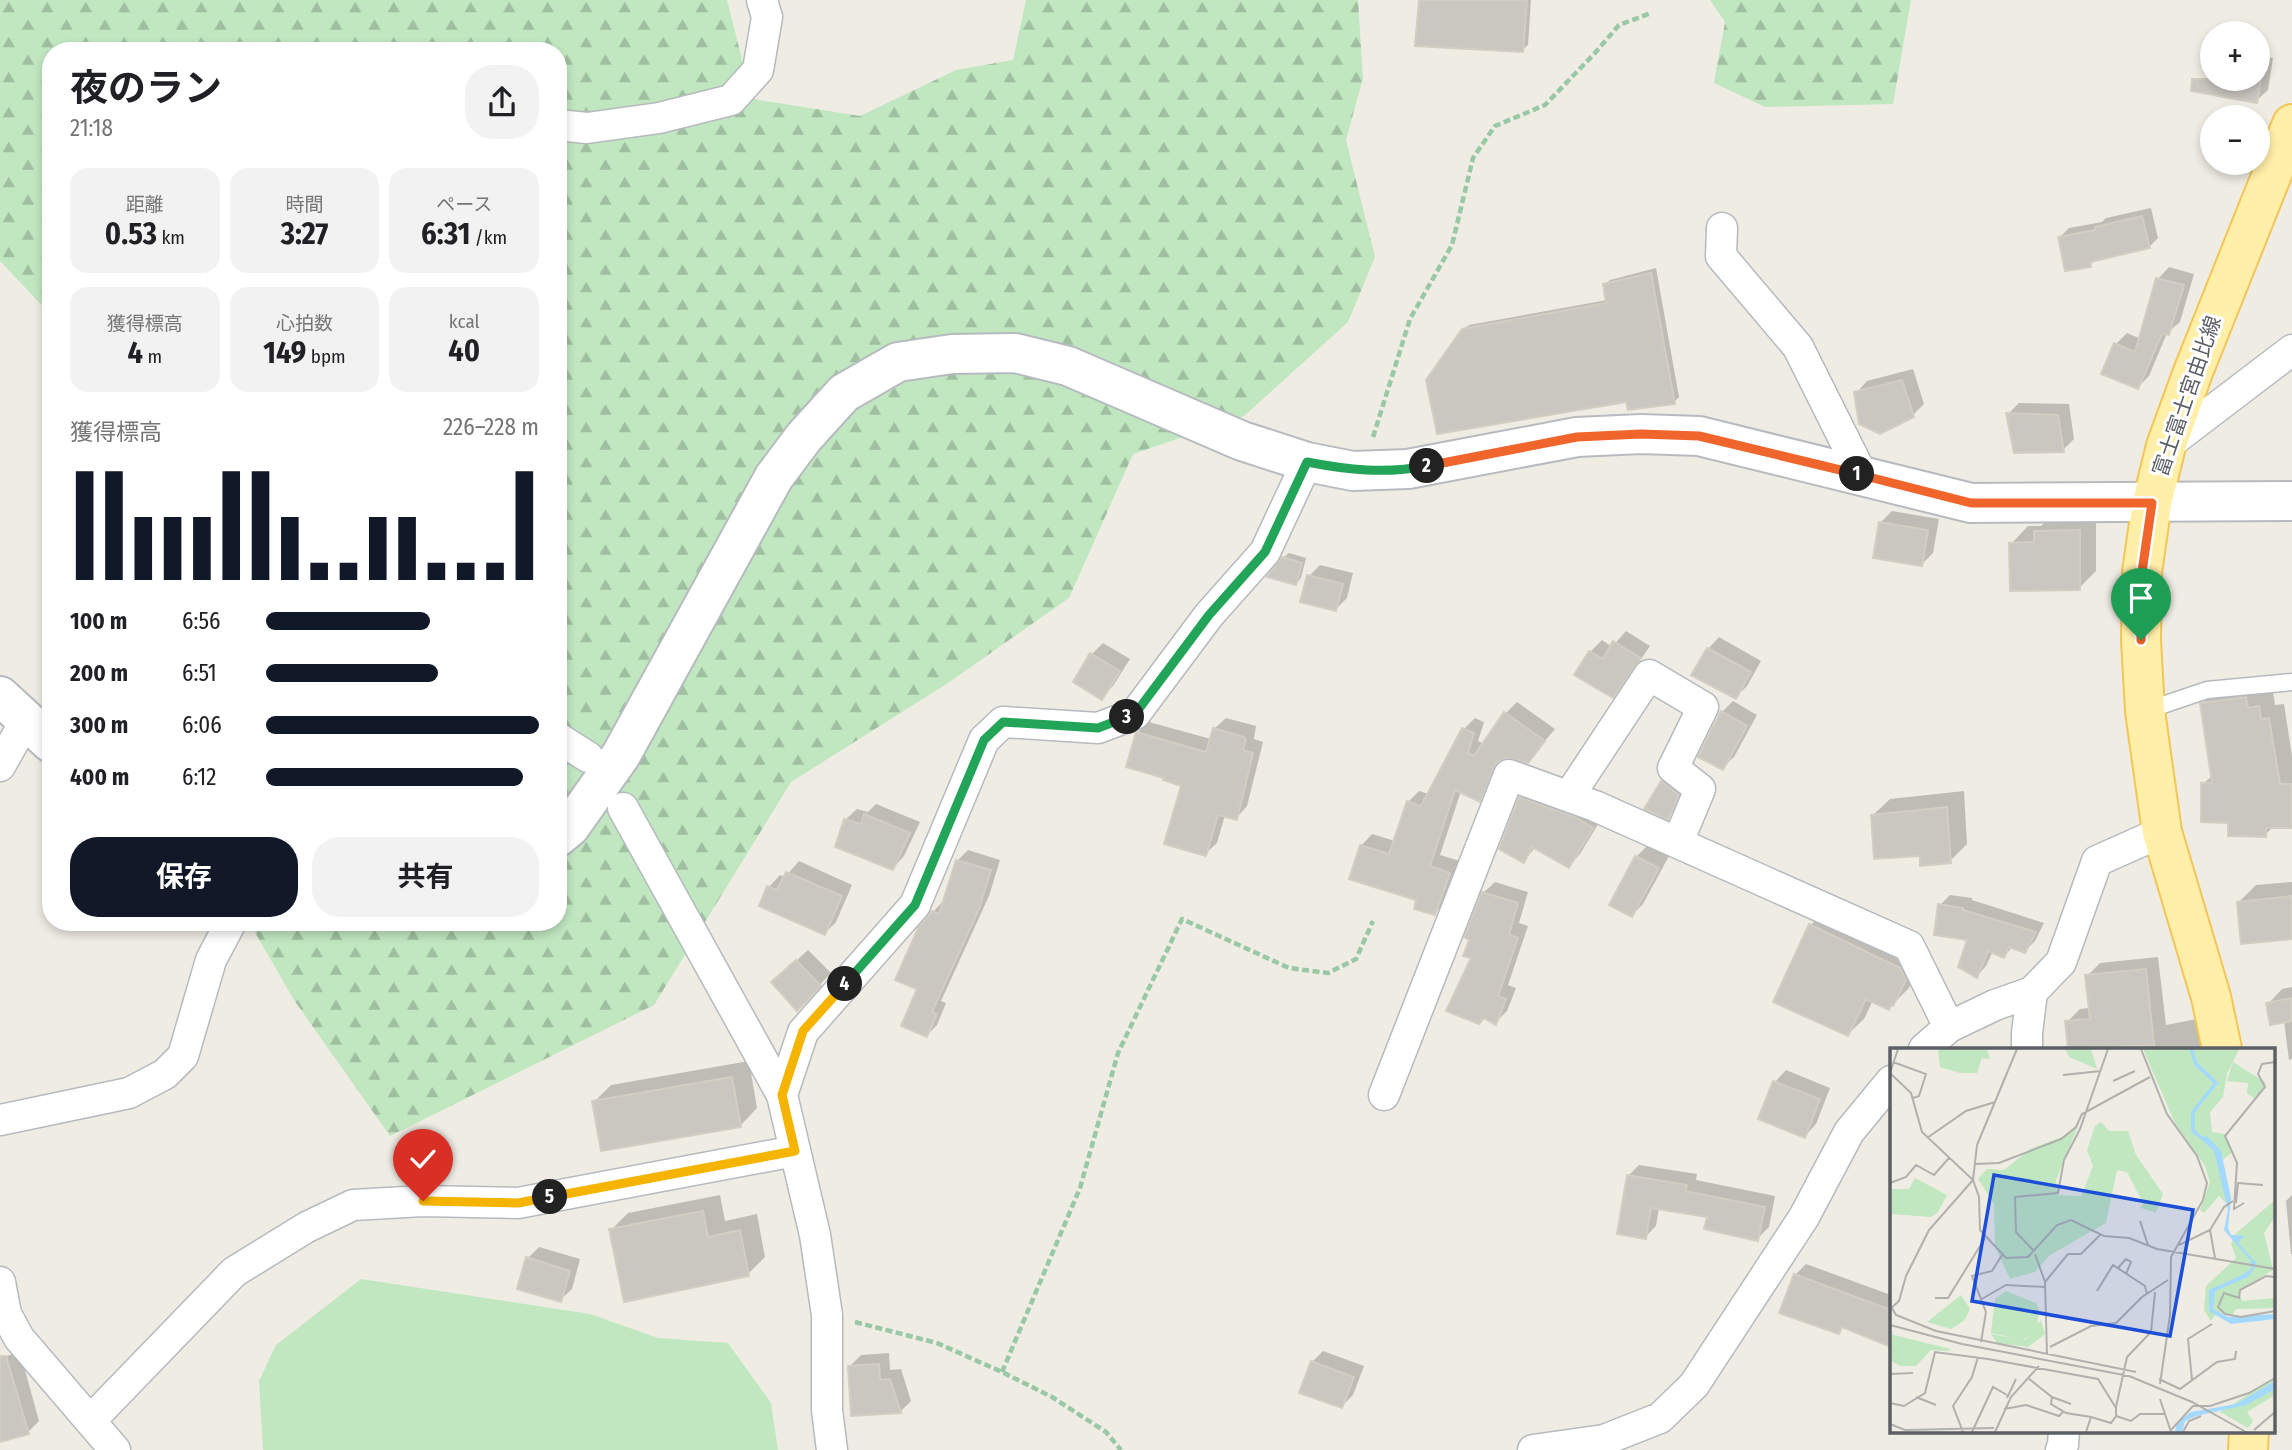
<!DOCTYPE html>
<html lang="ja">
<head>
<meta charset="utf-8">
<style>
  body { margin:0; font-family:"Fira Sans Condensed","Noto Sans JP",sans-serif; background:#f2f2f2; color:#202124; height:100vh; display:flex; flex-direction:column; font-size:26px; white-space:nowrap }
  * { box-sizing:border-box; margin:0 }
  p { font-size:23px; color:#757577 }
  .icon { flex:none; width:38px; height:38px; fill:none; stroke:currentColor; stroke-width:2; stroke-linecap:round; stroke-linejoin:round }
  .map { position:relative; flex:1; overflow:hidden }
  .side { position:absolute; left:42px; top:42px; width:525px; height:889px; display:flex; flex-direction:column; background:#fff; border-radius:28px; box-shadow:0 4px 10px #0003 }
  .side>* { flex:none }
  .controls { position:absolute; left:2200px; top:21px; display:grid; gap:14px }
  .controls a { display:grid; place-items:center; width:70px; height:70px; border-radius:50%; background:#fff; box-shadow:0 4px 10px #0003; font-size:35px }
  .pin { position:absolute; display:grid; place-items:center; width:60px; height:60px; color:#fff; margin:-72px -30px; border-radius:50% 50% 50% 0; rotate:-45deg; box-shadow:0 0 7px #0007 }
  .pin .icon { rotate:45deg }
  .km { position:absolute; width:35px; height:35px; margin:-18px; border-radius:50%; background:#222; color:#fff; font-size:19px; line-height:35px; text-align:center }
  .round { display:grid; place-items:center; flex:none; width:74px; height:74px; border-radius:28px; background:#f2f2f2 }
  .overview { display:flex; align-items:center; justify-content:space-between; height:119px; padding:0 28px }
  h1 { font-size:38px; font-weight:700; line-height:52px }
  .figures { display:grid; grid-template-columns:repeat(3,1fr); gap:10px; height:119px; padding:7px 28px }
  .figures div { display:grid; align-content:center; border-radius:18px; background:#f2f2f2; text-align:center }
  .figures b { font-size:30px; font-weight:700 }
  .figures small { font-size:19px; font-weight:400 }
  .figures p { font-size:19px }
  .chart { height:196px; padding:14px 28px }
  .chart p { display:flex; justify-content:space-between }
  .chart svg { width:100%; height:126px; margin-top:7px; stroke:#111827; stroke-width:6 }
  .primary-button { display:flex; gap:14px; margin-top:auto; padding:14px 28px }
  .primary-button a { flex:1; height:80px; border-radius:28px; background:#111827; color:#fff; font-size:28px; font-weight:700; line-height:80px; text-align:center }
  .primary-button a+a { background:#f2f2f2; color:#202124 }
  ul { padding:0 28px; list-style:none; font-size:23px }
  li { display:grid; grid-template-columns:112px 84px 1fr; align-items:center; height:52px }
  li i { height:18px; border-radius:9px; background:#111827 }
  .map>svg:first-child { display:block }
  .forest { fill:url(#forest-firs) }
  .garden { fill:#c0e7c0 }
  .shadow { fill:#0003 }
  .building { fill:#cac7c1; stroke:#d3cec2; stroke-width:2 }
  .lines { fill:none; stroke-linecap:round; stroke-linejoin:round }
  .lane-casing { stroke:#b6babe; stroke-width:19 }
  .street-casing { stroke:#b6babe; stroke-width:33 }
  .secondary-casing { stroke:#b7bbc0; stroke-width:42 }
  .primary-casing { stroke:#f4c557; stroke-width:42 }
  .path { stroke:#98c8a5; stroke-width:4.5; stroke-dasharray:7 3.5; stroke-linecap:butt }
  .lane { stroke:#fff; stroke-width:16 }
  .street { stroke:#fff; stroke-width:30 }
  .secondary { stroke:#fff; stroke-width:38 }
  .primary { stroke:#ffefa8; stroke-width:38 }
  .split-1-casing { stroke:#fff; stroke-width:14 }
  .split-2-casing { stroke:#fff; stroke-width:14 }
  .split-3-casing { stroke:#fff; stroke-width:14 }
  .split-4-casing { stroke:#fff; stroke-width:14 }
  .split-5-casing { stroke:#fff; stroke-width:14 }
  .split-6-casing { stroke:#fff; stroke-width:14 }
  .split-1 { stroke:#f0652b; stroke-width:9 }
  .split-2 { stroke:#f0652b; stroke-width:9 }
  .split-3 { stroke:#22a559; stroke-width:9 }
  .split-4 { stroke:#22a559; stroke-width:9 }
  .split-5 { stroke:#f5b400; stroke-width:9 }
  .split-6 { stroke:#f5b400; stroke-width:9 }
  .labels { text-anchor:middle; stroke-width:6; stroke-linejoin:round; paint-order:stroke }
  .street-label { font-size:21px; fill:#5c6065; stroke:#fff }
  .inset-river { fill:none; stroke:#a3d9ff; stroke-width:3.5 }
  .inset-road { fill:none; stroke:#b0b0ad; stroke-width:2 }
  .view { fill:#1d4ed8; fill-opacity:0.15; stroke:#1d4ed8; stroke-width:3.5 }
  .inset-edge { fill:none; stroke:#5c6065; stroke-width:3.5 }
</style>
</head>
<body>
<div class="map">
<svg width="2292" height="1450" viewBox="0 0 2292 1450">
  <defs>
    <pattern id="forest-firs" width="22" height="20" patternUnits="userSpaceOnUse" patternTransform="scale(1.75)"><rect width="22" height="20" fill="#c0e7c0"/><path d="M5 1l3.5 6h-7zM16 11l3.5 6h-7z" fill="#9fbfa0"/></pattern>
  </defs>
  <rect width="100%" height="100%" fill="#efece4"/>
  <path class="forest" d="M0 0H727L752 99 860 116 956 70 1013 60 1026 0H1358L1363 78 1346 140 1375 257 1348 322 1244 416 1133 454 1069 598 948 683 791 782 654 1005 390 1136 294 1000 249 922H558V51H51V315L0 261Z
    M1710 0H1911L1893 104 1765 107 1714 83 1725 22Z"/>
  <path class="garden" d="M361 1279 590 1314 658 1338 728 1343 771 1403 778 1450H263L259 1381 276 1345Z"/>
  <path class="shadow" d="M1421 0H1531L1528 45 1522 50Z
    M2258 47 2264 48 2263 56 2273 58 2268 90 2256 101 2208 92 2212 68V79H2258Z
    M2151 208 2158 238 2149 247 2096 259 2090 265 2060 237 2069 228 2102 222 2106 218Z
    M2169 267 2194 274 2180 322 2167 333 2149 376 2138 387 2116 344 2127 333 2141 339 2158 279Z
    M1656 268 1679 397 1674 402 1463 330 1469 325 1607 300 1604 285 1610 280Z
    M1913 369 1924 404 1913 415 1856 393 1867 381Z
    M2019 403 2069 404 2074 439 2063 450 2008 414Z
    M1892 511 1939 519 1933 553 1922 564 1881 522Z
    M2053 514H2096V571L2079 588 2011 544 2028 526H2041Z
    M1289 553 1306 558 1301 578 1296 584 1283 558Z
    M1320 565 1353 573 1347 598 1335 610 1309 576Z
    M1626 631 1650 646 1624 684 1613 696 1577 674 1590 652 1602 640 1612 647Z
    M1719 637 1761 661 1747 686 1736 697 1708 649Z
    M1103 643 1130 659 1113 686 1102 697 1092 654Z
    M2261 683 2262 694 2273 692 2275 705 2284 704 2292 756V827H2273L2265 835 2230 821 2203 784 2213 775 2202 704 2217 689Z
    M1733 701 1757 715 1734 757 1722 768V712Z
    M1517 702 1555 729 1528 761 1505 757 1490 789 1479 800 1461 791 1440 855 1460 861 1446 902 1435 913 1361 846 1372 834 1395 841 1408 802 1419 791 1429 794 1464 729 1475 718 1484 722 1478 741 1484 744 1506 713Z
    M1226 718 1256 726 1254 739 1263 742 1247 806 1236 818 1225 815 1217 843 1205 854 1183 785 1137 733 1149 722 1211 739 1214 729Z
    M1674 771 1689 783 1679 806 1668 817 1647 808 1662 782Z
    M1532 787 1603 816 1580 854 1569 866 1536 847 1524 860 1521 798Z
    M1964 791 1967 844 1950 861 1921 854 1872 816 1890 799Z
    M876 804 920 822 904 856 893 868 845 820 857 809 868 812Z
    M1647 846 1669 856 1643 904 1632 915 1636 857Z
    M968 850 1000 860 989 896 941 1001 946 1003 937 1025 927 1035 919 988 933 912 943 901 957 861Z
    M799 861 852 885 836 922 825 933 761 905 769 887 780 875 785 877Z
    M1495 882 1528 892 1519 923 1528 926 1508 985 1516 988 1507 1011 1496 1022 1473 958 1472 939 1483 893Z
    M2292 882V938L2238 903 2256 885Z
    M1950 895 1972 898V900L2044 923 2035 941 2025 951 2013 947 2004 956 1993 951 1986 966 1977 976 1969 938 1940 905Z
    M1826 909 1921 963 1909 988 1893 1004 1873 1000 1864 1019 1848 1034 1776 1001 1811 925Z
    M808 950 831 973 808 997 785 971Z
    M2158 957 2166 1025 2202 1018 2207 1049H2069L2067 1022 2080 1009 2090 1008 2087 976 2100 963Z
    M2292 987V1059L2289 1060 2284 1021 2268 1004 2282 989Z
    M749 1061 757 1108 740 1126 594 1102 611 1085Z
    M1786 1070 1830 1088 1816 1124 1805 1136 1761 1118 1775 1082Z
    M1639 1165 1697 1174 1696 1180 1775 1196 1769 1227 1757 1239 1709 1216 1659 1207 1656 1226 1645 1237 1628 1176Z
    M720 1195 725 1221 757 1214 765 1257 748 1274 611 1230 628 1213Z
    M2292 1195V1254H2291L2286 1201Z
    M539 1247 580 1259 572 1289 560 1300 528 1258Z
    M1806 1264 1891 1295V1345L1844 1327 1838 1332 1795 1275Z
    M1323 1351 1364 1366 1353 1395 1342 1406 1312 1362Z
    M20 1352 39 1421 28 1432 0 1440V1358Z
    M889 1353 890 1370 901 1369 911 1401 900 1412 850 1366 861 1355Z"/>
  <path class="building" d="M1419 0H1527L1523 52 1415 46Z
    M2192 79H2261L2257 103 2191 91Z
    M2142 216 2150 248 2090 262 2091 267 2065 271 2058 237 2095 230V227Z
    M1651 273 1675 404 1628 410 1626 402 1437 434 1426 380 1462 329 1606 303 1603 284Z
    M2156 278 2184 285 2169 335 2162 334 2138 389 2101 374 2114 343 2135 352Z
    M1902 380 1914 417 1880 434 1859 424 1854 392Z
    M2006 413 2058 415 2064 452 2014 453Z
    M1879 522 1928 530 1922 566 1873 558Z
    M2080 530V590L2010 591 2009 543 2034 542V531Z
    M1282 557 1302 563 1296 585 1267 577Z
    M1307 575 1343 584 1336 611 1300 602Z
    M1613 641 1641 658 1613 698 1574 675 1589 651 1603 659Z
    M1707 648 1751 672 1736 699 1691 675Z
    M1090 653 1120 671 1102 700 1073 682Z
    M2246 697 2248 708 2259 706 2261 719 2269 718 2280 784H2292V828H2266V837L2228 836V823L2201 822V783H2212L2200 703Z
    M1721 711 1747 726 1723 770 1698 757Z
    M1504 712 1545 741 1528 763 1507 758 1497 762 1480 802 1455 790 1430 866 1450 873 1435 915 1414 909 1416 900 1349 879 1360 845 1389 854 1407 801 1421 806 1462 728 1474 733 1468 753 1474 756Z
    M1213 728 1244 737 1246 740 1243 750 1253 753 1237 820 1218 815 1206 856 1164 844 1181 786 1163 780 1164 778 1126 767 1136 732 1206 752Z
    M1661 781 1679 795 1668 820 1644 809Z
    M1519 797 1575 817 1593 828 1569 868 1532 847 1524 863 1499 849Z
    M1947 807 1951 863 1920 866V856L1874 859 1871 815Z
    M864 814 910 833 893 870 835 847 844 819 861 824Z
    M1635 856 1659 868 1632 917 1609 905Z
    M956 860 991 870 979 909 932 1012 937 1014 927 1037 901 1026 917 989 895 980 919 926 932 911 939 914Z
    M786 872 842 896 825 935 759 906 767 886 777 890Z
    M1482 892 1518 903 1509 935 1518 938 1498 996 1506 999 1496 1025 1484 1018 1479 1024 1446 1011 1471 958 1463 956 1469 940 1464 937Z
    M2292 896V939L2241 944 2237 902Z
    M1938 904 1963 908V910L2036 932 2025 953 2009 947 2004 958 1988 951 1977 978 1958 967 1967 940 1934 935Z
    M1809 924 1900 968 1906 980 1893 1006 1891 1005 1889 1010 1866 999 1848 1036 1773 1002Z
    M796 960 821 986 797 1011 771 982Z
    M2146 969 2154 1045 2068 1049 2065 1021 2090 1019 2085 975Z
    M2292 998V1021L2270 1025 2266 1003Z
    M732 1077 741 1127 601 1151 592 1101Z
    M1773 1081 1820 1099 1805 1138 1758 1119Z
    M1627 1175 1687 1185 1685 1191 1765 1207 1758 1241 1704 1229 1707 1217 1651 1208 1646 1239 1617 1234Z
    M703 1211 708 1237 740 1230 749 1276 624 1302 609 1229Z
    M526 1257 570 1271 561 1302 517 1289Z
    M1794 1274 1891 1310V1347L1842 1327 1839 1334 1779 1313Z
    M0 1356H6L29 1434 0 1442Z
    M1311 1361 1354 1377 1342 1408 1299 1393Z
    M879 1364 880 1380 890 1379 901 1413 851 1416 848 1366Z"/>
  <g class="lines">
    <g class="lane-casing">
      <path id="lane" d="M2145 711 2207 690 2292 682"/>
    </g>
    <g class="street-casing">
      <path id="street" d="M558 125 587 128 659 118 731 100 758 70 767 17 762 0
        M1722 228 1721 256 1798 347 1862 475
        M2166 446 2292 350
        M558 738 588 757
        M0 766 26 720
        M1569 796 1649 675 1703 707 1673 768 1700 789 1678 842
        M623 808 782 1095 815 1235 827 1315V1410L832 1450
        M1924 1049 1949 1027 1995 1005 2032 992 2061 962 2097 861 2162 832
        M2027 1049V1033L2032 992
        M782 1095 803 1032 915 905 984 740 1003 722 1098 728 1135 714 1209 615 1265 552 1307 462
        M1384 1095 1509 775 1595 806 1909 946 1949 1027
        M0 1120 129 1093 165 1074 183 1056 211 960 231 922
        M0 1282 6 1314 19 1338 115 1450
        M90 1421 234 1272 307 1227 353 1205 423 1201 518 1203 795 1151
        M1533 1450 1604 1440 1660 1418 1694 1385 1804 1217 1849 1132 1891 1081
        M2061 1450 2063 1445 2064 1431"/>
    </g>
    <g class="secondary-casing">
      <path id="secondary" d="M0 696 51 743
        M558 837 570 827 621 755 774 477 804 437 844 393 898 362 952 354 1015 353 1068 366 1242 441 1307 462 1353 471 1408 469 1577 437 1641 434 1699 436 1971 503 2292 501"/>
    </g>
    <g class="primary-casing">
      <path id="primary" d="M2222 1049 2211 997 2162 832 2145 711 2141 640 2142 572 2152 503 2166 446 2193 372 2292 124
        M2248 1450 2249 1431"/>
    </g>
    <path class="path" d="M1373 437 1410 319 1452 245 1473 158 1495 126 1545 105 1595 53 1619 25 1651 13
      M855 1322 937 1343 1002 1372 1052 1397 1106 1432 1121 1450
      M1002 1372 1080 1188 1118 1053 1182 919 1289 968 1328 973 1356 959 1373 921"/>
    <use href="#lane" class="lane"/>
    <use href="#street" class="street"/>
    <use href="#secondary" class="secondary"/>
    <use href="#primary" class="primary"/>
  </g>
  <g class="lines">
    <g class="split-1-casing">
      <path id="split-1" d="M1857 474 1971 503H2152L2142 572 2141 640"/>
    </g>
    <g class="split-2-casing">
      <path id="split-2" d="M1427 466 1577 437 1641 434 1699 436 1857 474"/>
    </g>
    <g class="split-3-casing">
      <path id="split-3" d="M1127 717 1135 714 1209 615 1265 552 1307 462C1348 470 1385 474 1427 466"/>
    </g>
    <g class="split-4-casing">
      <path id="split-4" d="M845 984 915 905 984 740 1003 722 1098 728 1127 717"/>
    </g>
    <g class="split-5-casing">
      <path id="split-5" d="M550 1197 795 1151 782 1095 803 1031 845 984"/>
    </g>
    <g class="split-6-casing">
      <path id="split-6" d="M423 1201 518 1203 550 1197"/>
    </g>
    <use href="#split-1" class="split-1"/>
    <use href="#split-2" class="split-2"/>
    <use href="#split-3" class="split-3"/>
    <use href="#split-4" class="split-4"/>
    <use href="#split-5" class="split-5"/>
    <use href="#split-6" class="split-6"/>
  </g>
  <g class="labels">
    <g class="street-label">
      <text transform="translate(2187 396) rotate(-71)" y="7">富士富士宮由比線</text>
    </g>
  </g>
  <g transform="translate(1890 1048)">
    <rect width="385" height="385" fill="#efece4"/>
    <path d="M175 1H201L207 21 179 9ZM343 14 376 35 366 52 357 45 358 35 337 33Z" fill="#c0e7c0"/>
    <path d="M48 1H97L100 11 92 10 87 25H70L50 19ZM253 1H349L337 26 333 49 320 64 322 84 335 86 341 105 328 116 341 152 335 154 329 148 314 165 310 162 320 134 315 118 285 75ZM211 74 219 83H238L246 107 273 146 266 165 251 160 253 155 237 124 227 122 216 175 160 207 145 224 120 231 105 199 104 156 88 131 97 121 114 122 140 101 175 88 188 78 166 132 168 147 191 148 203 118 197 102 205 78ZM385 152V169L374 185 383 222 349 242 352 253 385 250V260L346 261 342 267 327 264 321 273 314 262 316 238 346 210 341 196 344 187ZM71 247 80 261 75 272 61 281 37 274ZM151 272 155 286 138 299 107 295 101 286 135 292ZM0 286 60 301V303L41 302 26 318H10L0 312ZM385 330V347L357 364 363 373 358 380 330 364Z" fill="#c0e7c0"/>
    <path d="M25 130 57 147 48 164 41 169 0 166V141H19ZM116 243 146 255 149 260 147 281 133 292 101 285 105 251Z" fill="#c0e7c0"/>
    <path d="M308 88 318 89 331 103 341 150 338 180 341 187 354 188 348 195 367 216 358 229 325 243 323 261 338 269 385 266V271L341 276 319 263V242L352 227 361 221V213L334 182 338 162 324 103ZM385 333V341L356 357 306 368 295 373 292 384H285L287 375 301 364 346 356Z" fill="#a3d9ff"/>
    <path class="inset-river" d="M301 1 306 16 326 35 303 64V83L313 91"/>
    <path class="inset-road" d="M251 1 277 66 307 108 317 135 313 152 281 209 280 267 270 336M3 14 36 26 29 48 23 50M0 25 21 45 32 84 83 132 89 149 90 182 116 210 138 209 167 177 181 172 214 188 239 190 267 201 385 221M0 25 8 1M173 27 211 23M223 33 245 23M37 90 76 63 105 54M85 116 109 115 171 91 186 79 192 66 260 29M0 135 16 129 26 117 44 127 59 110M346 155 348 135 373 137M354 155 344 161 347 115 335 88 375 39 368 26 372 16 385 14M250 173 258 197M320 182 325 210M289 197 320 182 334 159 343 153M143 202 126 184 125 149 168 145 174 112 190 81 218 1M145 206 155 234 157 307M228 220 236 211 241 214 236 226M385 229 376 228 350 242 349 250 334 245 328 259 335 266 351 269 385 263M155 234 178 206H191L210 187M207 243 223 217 255 238 257 246M45 250H58L95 190M90 252 116 237 155 239M2 260 6 267 46 283 246 324M0 261 9 253 16 228 39 182 83 132 87 97 127 1M0 277 72 296 239 328 302 354 356 384M91 294 96 264 82 228 102 223 112 207M160 299 201 278 226 275 252 249 278 232M0 326 23 325M138 330 162 349 181 356M269 331 290 341 327 314 345 311 346 303M302 332 298 291 322 276M26 349 46 357M162 349 161 356 176 365 201 369M117 350 126 331M270 351 281 384M0 355 14 358 35 345 45 304 98 311 208 331 226 360V368L221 375 201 369 196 384M226 359 237 309 261 284 265 244M114 361 136 357 169 368 174 363M226 368 241 373 250 366H274M0 376 15 382 104 380M281 382 303 358H320L359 345 385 330M364 382 385 364M73 384 63 358 82 329 88 309M82 384 103 339 117 347M105 384 121 349 149 318M293 384 299 373 311 368"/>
    <path class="view" d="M104 127 303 162 280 288 82 253Z"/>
    <rect width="385" height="385" class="inset-edge"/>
  </g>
</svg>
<div class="controls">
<a>+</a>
<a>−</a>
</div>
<div class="pin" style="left:2141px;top:640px;background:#1e9e55"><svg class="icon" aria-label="arrive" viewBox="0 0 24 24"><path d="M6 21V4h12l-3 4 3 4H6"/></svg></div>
<div class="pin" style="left:423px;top:1201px;background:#d93025"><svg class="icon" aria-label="check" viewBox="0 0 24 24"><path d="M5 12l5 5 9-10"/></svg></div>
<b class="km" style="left:1857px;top:474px">1</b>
<b class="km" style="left:1427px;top:466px">2</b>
<b class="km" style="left:1127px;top:717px">3</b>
<b class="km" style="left:845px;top:984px">4</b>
<b class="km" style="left:550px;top:1197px">5</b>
<section class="side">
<div class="overview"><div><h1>夜のラン</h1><p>21:18</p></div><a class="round"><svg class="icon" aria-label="share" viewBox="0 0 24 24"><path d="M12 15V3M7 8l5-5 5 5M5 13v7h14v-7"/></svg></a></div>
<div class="figures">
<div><p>距離</p><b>0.53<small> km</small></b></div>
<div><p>時間</p><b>3:27</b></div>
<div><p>ペース</p><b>6:31<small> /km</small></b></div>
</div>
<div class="figures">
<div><p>獲得標高</p><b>4<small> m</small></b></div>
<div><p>心拍数</p><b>149<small> bpm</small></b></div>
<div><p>kcal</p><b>40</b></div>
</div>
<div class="chart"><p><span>獲得標高</span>226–228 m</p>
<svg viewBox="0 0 160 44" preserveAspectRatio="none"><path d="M5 44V6M15 44V6M25 44V22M35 44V22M45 44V22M55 44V6M65 44V6M75 44V22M85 44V38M95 44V38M105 44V22M115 44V22M125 44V38M135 44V38M145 44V38M155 44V6"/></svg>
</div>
<ul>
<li><b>100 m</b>6:56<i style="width:60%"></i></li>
<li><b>200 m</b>6:51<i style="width:63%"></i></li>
<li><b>300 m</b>6:06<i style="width:100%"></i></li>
<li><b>400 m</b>6:12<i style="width:94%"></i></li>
</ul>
<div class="primary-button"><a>保存</a><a>共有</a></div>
</section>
</div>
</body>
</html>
